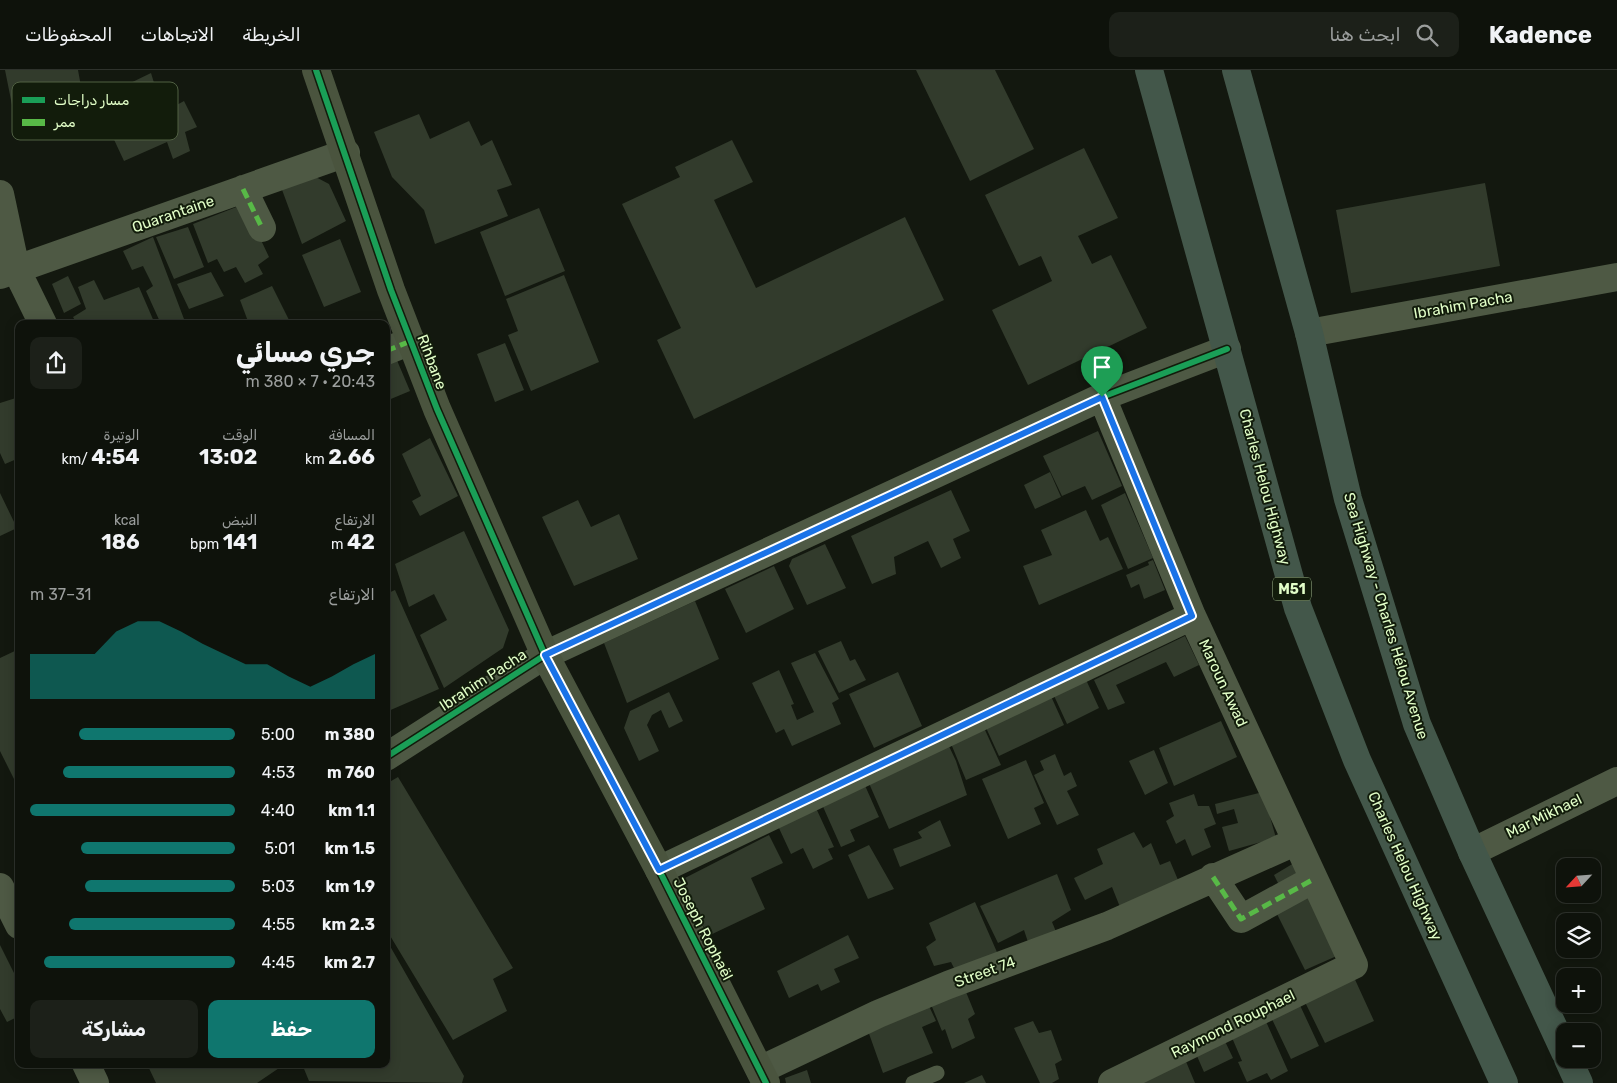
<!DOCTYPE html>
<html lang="ar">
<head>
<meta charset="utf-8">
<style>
  body { margin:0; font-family:Rubik,Vazirmatn,sans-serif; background:#1c2019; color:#f1f3f6; direction:rtl; height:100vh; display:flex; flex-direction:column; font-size:19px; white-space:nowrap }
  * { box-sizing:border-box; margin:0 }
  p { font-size:16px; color:#9b9e9d }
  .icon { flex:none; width:28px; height:28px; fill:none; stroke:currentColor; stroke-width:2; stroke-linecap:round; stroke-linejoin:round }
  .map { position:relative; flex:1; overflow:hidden; direction:ltr }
  .side { position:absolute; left:15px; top:250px; width:375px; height:748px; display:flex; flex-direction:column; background:#0e120b; border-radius:10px; box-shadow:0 2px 12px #0003,0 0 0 1px #2e322c; direction:rtl }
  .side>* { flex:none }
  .needle { width:32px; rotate:244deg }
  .controls { position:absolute; left:1556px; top:788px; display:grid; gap:10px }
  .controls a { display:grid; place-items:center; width:45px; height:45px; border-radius:10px; background:#0e120b; box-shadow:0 2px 12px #0003,0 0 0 1px #2e322c; font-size:25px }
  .pin { position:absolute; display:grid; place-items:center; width:42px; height:42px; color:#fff; margin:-51px -21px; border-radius:50% 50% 50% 0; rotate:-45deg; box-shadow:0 0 5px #0007 }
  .pin .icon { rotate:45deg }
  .round { display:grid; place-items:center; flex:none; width:52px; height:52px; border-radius:10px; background:#1c2019 }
  .headline { display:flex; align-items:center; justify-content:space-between; height:85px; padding:0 15px }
  h1 { font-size:28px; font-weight:700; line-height:38px }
  .stats { display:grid; grid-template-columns:repeat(3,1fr); gap:8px; height:85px; padding:5px 15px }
  .stats div { display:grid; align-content:center }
  .stats b { font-size:21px; font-weight:700 }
  .stats small { font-size:14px; font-weight:400 }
  .stats p { font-size:14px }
  .chart { height:140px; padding:10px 15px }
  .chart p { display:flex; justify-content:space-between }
  .chart svg { width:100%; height:90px; margin-top:5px; fill:#0f766e; opacity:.7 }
  .action { display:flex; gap:10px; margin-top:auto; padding:10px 15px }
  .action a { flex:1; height:58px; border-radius:10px; background:#0f766e; color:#fff; font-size:20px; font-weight:700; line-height:58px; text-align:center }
  .action a+a { background:#1c2019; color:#f1f3f6 }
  ul { padding:0 15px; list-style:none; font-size:16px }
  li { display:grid; grid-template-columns:80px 60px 1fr; align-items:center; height:38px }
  li i { height:12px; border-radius:6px; background:#0f766e }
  header { display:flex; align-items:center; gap:30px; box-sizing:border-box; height:70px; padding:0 25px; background:#0e120b; border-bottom:1px solid #2e322c }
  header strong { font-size:24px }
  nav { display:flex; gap:28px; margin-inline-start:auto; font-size:18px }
  .search { width:350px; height:45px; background:#1c2019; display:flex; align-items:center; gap:12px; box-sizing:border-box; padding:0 18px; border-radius:10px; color:#9b9e9d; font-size:19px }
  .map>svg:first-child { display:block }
  .building { fill:#323b2c }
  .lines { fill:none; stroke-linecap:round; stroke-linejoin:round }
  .lane { stroke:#4e5944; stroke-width:15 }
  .street { stroke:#4e5944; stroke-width:28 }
  .secondary { stroke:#4a543e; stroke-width:28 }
  .highway { stroke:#43574a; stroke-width:28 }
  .quiet { stroke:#58b947; stroke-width:5; stroke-dasharray:10 5; stroke-linecap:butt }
  .cycleway-casing { stroke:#121c0b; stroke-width:9 }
  .cycleway { stroke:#1a9f57; stroke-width:6 }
  .route-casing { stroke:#fff; stroke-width:10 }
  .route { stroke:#1a73e8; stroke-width:6 }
  .labels { text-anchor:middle; stroke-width:4; stroke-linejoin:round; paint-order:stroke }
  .shield { fill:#121c0b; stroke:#a3ba8f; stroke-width:1 }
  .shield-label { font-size:14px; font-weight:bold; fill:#e1fec7 }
  .street-label { font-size:15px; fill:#e1fec7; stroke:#121c0b }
  .key { fill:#121c0b; stroke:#506043; stroke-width:1 }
  .key-label { font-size:14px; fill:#e1fec7 }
</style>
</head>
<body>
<header>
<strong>Kadence</strong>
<div class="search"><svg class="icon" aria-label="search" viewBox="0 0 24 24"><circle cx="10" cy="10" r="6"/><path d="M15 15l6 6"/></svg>ابحث هنا</div>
<nav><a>الخريطة</a><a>الاتجاهات</a><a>المحفوظات</a></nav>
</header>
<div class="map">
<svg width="1617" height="1013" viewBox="0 0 1617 1013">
  <rect width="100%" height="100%" fill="#13180f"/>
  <path class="building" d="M5 0H78L82 22 12 35Z
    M916 0H995L1034 79 970 111Z
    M151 3 155 16 166 15 173 37 184 31 197 57 185 62 190 81 173 89 167 72 124 91 110 61 130 50 118 19Z
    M419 44 430 69 469 51 481 76 492 70 512 115 497 120 508 146 435 174 424 140 392 107 374 62Z
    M732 70 753 112 714 130 756 218 905 147 944 230 694 349 657 270 681 258 622 134 680 107 675 97Z
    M1084 78 1118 148 1078 166 1092 194 1111 185 1147 258 1028 315 992 240 1052 211 1041 186 1019 196 985 125Z
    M310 104 329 114 346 151 302 174 281 117Z
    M1485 113 1500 196 1351 223 1336 140Z
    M244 134 269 187 258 195 263 204 245 213 236 197 224 202 217 189 208 193 193 154Z
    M539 138 565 201 505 226 480 162Z
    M188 157 204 197 174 209 156 167Z
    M153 167 184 249 171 254H161L146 221 153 216 143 196 132 200 123 181Z
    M340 169 361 222 324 237 302 185Z
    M211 202 224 226 189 239 177 214Z
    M564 205 599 292 531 321 508 265 518 261 506 229Z
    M68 206 81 234 64 243 52 214Z
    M94 210 104 230 139 217 155 254H77L73 247 86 239 78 217Z
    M272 216 291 254H249L240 230Z
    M505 273 524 320 495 332 477 284Z
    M396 288 410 321 386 331V292Z
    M19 327V388L5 394 0 383V333Z
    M1098 361 1122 416 1092 430 1085 416 1062 426 1043 386Z
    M430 368 458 426 420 446 412 431 421 426 402 384Z
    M1050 402 1061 427 1035 439 1024 415Z
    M951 420 970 461 953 469 961 488 941 498 928 471 894 487 896 504 872 514 851 466Z
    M0 423 17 458 0 466Z
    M1125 423 1153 488 1128 499 1101 435Z
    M578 430 591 457 619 444 638 489 574 516 542 447Z
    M1086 440 1100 471 1108 467 1123 499 1039 535 1023 496 1052 485 1041 460Z
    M464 461 509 560 503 578 444 618 420 565 447 550 434 524 409 537 395 494Z
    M825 474 846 518 807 535 789 496 792 489Z
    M1153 490 1165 520 1144 529 1139 514 1131 518 1126 505 1149 495 1148 492Z
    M774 496 794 539 746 563 725 519Z
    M395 520 439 619 386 642V524Z
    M695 531 719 589 627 633 604 573Z
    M1185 566 1199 595 1174 607 1166 592 1116 615 1125 633 1108 640 1094 610Z
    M841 571 850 591 855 589 866 610 839 623 818 581Z
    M19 579V719L0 681V588Z
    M815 583 839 629 832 633 841 654 792 676 784 659 776 663 752 613 779 600 794 634 791 635 797 650 814 642 791 593Z
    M1082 601 1099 638 1067 654 1050 617Z
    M898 602 922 656 874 678 849 624Z
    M669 622 683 651 669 658 661 640 652 645 647 655 659 681 639 691 624 658 630 641Z
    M1050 624 1064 655 999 686 982 649Z
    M980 649 1001 695 966 710 947 664Z
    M1221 651 1237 687 1174 716 1159 678Z
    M947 672 956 691 967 725 889 759 868 711Z
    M1154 680 1168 713 1145 725 1129 691Z
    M1055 684 1064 706 1071 702 1077 716 1067 721 1079 745 1057 755 1034 705 1044 700 1040 691Z
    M1026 690 1044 733 1034 738 1041 754 1008 769 982 709Z
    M398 707 513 898 493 909 507 941 453 970 386 859V714Z
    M863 711 879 747 850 760 855 771 841 777 820 730Z
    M1263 722 1276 768 1229 781 1222 757 1238 753 1234 739 1217 744 1215 734Z
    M1194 724 1198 736H1209L1216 754 1204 759 1211 777 1192 786 1185 769 1176 774 1166 751 1174 746 1169 733Z
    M816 738 834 777 828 779 833 789 813 799 803 778 791 784 778 756Z
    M940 750 951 776 900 797 893 779 922 768 918 762Z
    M1134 762 1143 778 1151 773 1160 795 1170 791 1178 810 1120 837 1112 817 1085 830 1074 808 1103 794 1097 779Z
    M769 765 783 793 751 808 765 839 708 866 681 810Z
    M869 775 894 819 868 829 848 785Z
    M1294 793 1339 885 1305 900 1275 840 1287 831 1274 805Z
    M1057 804 1071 840 1052 852 1057 864 1029 875 1024 860 998 873 980 836Z
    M975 832 1000 889 958 906 951 892 934 896 926 877 936 870 929 853Z
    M848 865 859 888 834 899 840 912 821 921 818 914 789 928 777 901Z
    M386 869 464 1006 462 1013 309 1011 302 994H386Z
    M0 875 19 913V946L7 952 0 939Z
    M1352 903 1374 951 1325 973 1303 928Z
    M966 922 975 944 968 949 975 968 952 979 945 959 942 961 930 932Z
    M1298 931 1319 976 1291 989 1270 945Z
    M929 936 936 951 922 957 933 983 883 1003 867 958Z
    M1264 947 1288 1001 1271 1010 1267 1003 1247 1012 1238 992 1242 991 1230 963Z
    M1033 951 1039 963 1051 960 1062 990 1055 994 1059 1009 1052 1013H1040L1014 958Z
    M1222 965 1233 988 1204 1002 1193 977Z
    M1182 982 1195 1013H1119Z
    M147 994H285L257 1013H156Z
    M807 1000 811 1013H786L785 1008Z
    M982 1005 986 1013H964Z"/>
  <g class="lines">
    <path class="lane" d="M913 1013 937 1003"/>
    <path class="street" d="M243 119 262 158
      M0 124 16 199 43 254
      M0 205 346 83
      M1309 263 1617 207
      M386 281 411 271
      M1102 327 1192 546 1354 895 1112 1013
      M386 687 545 585 1102 327 1227 279
      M1472 782 1617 711
      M659 800 1192 546
      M1213 807 1241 849 1314 809
      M0 817 19 855
      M86 994 95 1013
      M760 1000 878 944 948 915 1107 856 1295 772"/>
    <path class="secondary" d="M316 0 391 220 437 339 545 585 659 800 766 1013"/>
    <path class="highway" d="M1149 0 1298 538 1357 690 1504 1013
      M1236 0 1309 263 1348 429 1417 654 1472 782 1565 982
      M1568 989 1579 1013"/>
    <path class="quiet" d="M243 119 262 158
      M386 281 411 271
      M1213 807 1241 849 1314 809"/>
    <g class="cycleway-casing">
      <path id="cycleway" d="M316 0 391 220 437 339 545 585 659 800 766 1013
        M386 687 545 585 1102 327 1227 279"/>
    </g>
    <use href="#cycleway" class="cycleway"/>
  </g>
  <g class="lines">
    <g class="route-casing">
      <path id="route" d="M1102 327 1192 546 659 800 545 585Z"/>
    </g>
    <use href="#route" class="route"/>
  </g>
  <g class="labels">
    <rect class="shield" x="1273" y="507.5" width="38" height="23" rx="4"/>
    <g class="shield-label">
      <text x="1292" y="524">M51</text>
    </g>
    <g class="street-label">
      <text transform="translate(173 144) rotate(-19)" y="5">Quarantaine</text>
      <text transform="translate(1463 235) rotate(-10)" y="5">Ibrahim Pacha</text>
      <text transform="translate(432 292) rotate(69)" y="5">Rihbane</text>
      <text transform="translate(1265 417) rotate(75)" y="5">Charles Helou Highway</text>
      <text transform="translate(1386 546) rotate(73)" y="5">Sea Highway - Charles Hélou Avenue</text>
      <text transform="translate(483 610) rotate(-33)" y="5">Ibrahim Pacha</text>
      <text transform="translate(1223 613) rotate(65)" y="5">Maroun Awad</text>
      <text transform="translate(1544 746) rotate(-26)" y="5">Mar Mikhael</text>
      <text transform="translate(1405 796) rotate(66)" y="5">Charles Helou Highway</text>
      <text transform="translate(703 859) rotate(63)" y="5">Joseph Rophaël</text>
      <text transform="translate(985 902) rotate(-20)" y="5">Street 74</text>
      <text transform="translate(1233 954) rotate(-26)" y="5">Raymond Rouphael</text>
    </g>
  </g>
  <rect x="12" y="12" width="166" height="58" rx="8" class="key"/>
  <rect x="22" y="27" width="23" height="6" fill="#1a9f57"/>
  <rect x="22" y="49" width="23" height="7" fill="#58b947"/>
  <g class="key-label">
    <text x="54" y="35">مسار دراجات</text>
    <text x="54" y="57">ممر</text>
  </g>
</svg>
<div class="controls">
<a><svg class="needle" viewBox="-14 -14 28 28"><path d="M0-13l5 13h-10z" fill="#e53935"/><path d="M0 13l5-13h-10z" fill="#9b9e9d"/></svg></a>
<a><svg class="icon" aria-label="layers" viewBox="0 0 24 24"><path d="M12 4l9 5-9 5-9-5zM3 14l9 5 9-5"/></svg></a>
<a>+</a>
<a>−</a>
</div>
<div class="pin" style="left:1102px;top:327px;background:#1e9e55"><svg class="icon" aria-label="arrive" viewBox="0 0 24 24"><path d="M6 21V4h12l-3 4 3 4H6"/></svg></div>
<section class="side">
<div class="headline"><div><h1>جري مسائي</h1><p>20:43 · 7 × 380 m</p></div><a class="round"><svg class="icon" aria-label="share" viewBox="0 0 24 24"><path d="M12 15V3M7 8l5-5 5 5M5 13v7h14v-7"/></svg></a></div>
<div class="stats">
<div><p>المسافة</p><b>2.66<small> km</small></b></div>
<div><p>الوقت</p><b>13:02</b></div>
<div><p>الوتيرة</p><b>4:54<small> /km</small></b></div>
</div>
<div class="stats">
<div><p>الارتفاع</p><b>42<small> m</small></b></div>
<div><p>النبض</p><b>141<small> bpm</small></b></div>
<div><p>kcal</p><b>186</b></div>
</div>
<div class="chart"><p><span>الارتفاع</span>31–37 m</p>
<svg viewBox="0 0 160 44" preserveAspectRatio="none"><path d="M0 44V22L10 22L20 22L30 22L40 11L50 6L60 6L70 11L80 17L90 22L100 27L110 27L120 33L130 38L140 33L150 27L160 22V44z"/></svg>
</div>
<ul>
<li><b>380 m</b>5:00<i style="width:76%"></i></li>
<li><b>760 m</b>4:53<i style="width:84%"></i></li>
<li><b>1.1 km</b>4:40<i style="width:100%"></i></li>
<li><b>1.5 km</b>5:01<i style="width:75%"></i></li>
<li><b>1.9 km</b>5:03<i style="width:73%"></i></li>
<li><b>2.3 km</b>4:55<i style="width:81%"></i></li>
<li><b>2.7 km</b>4:45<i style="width:93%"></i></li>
</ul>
<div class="action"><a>حفظ</a><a>مشاركة</a></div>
</section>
</div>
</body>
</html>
